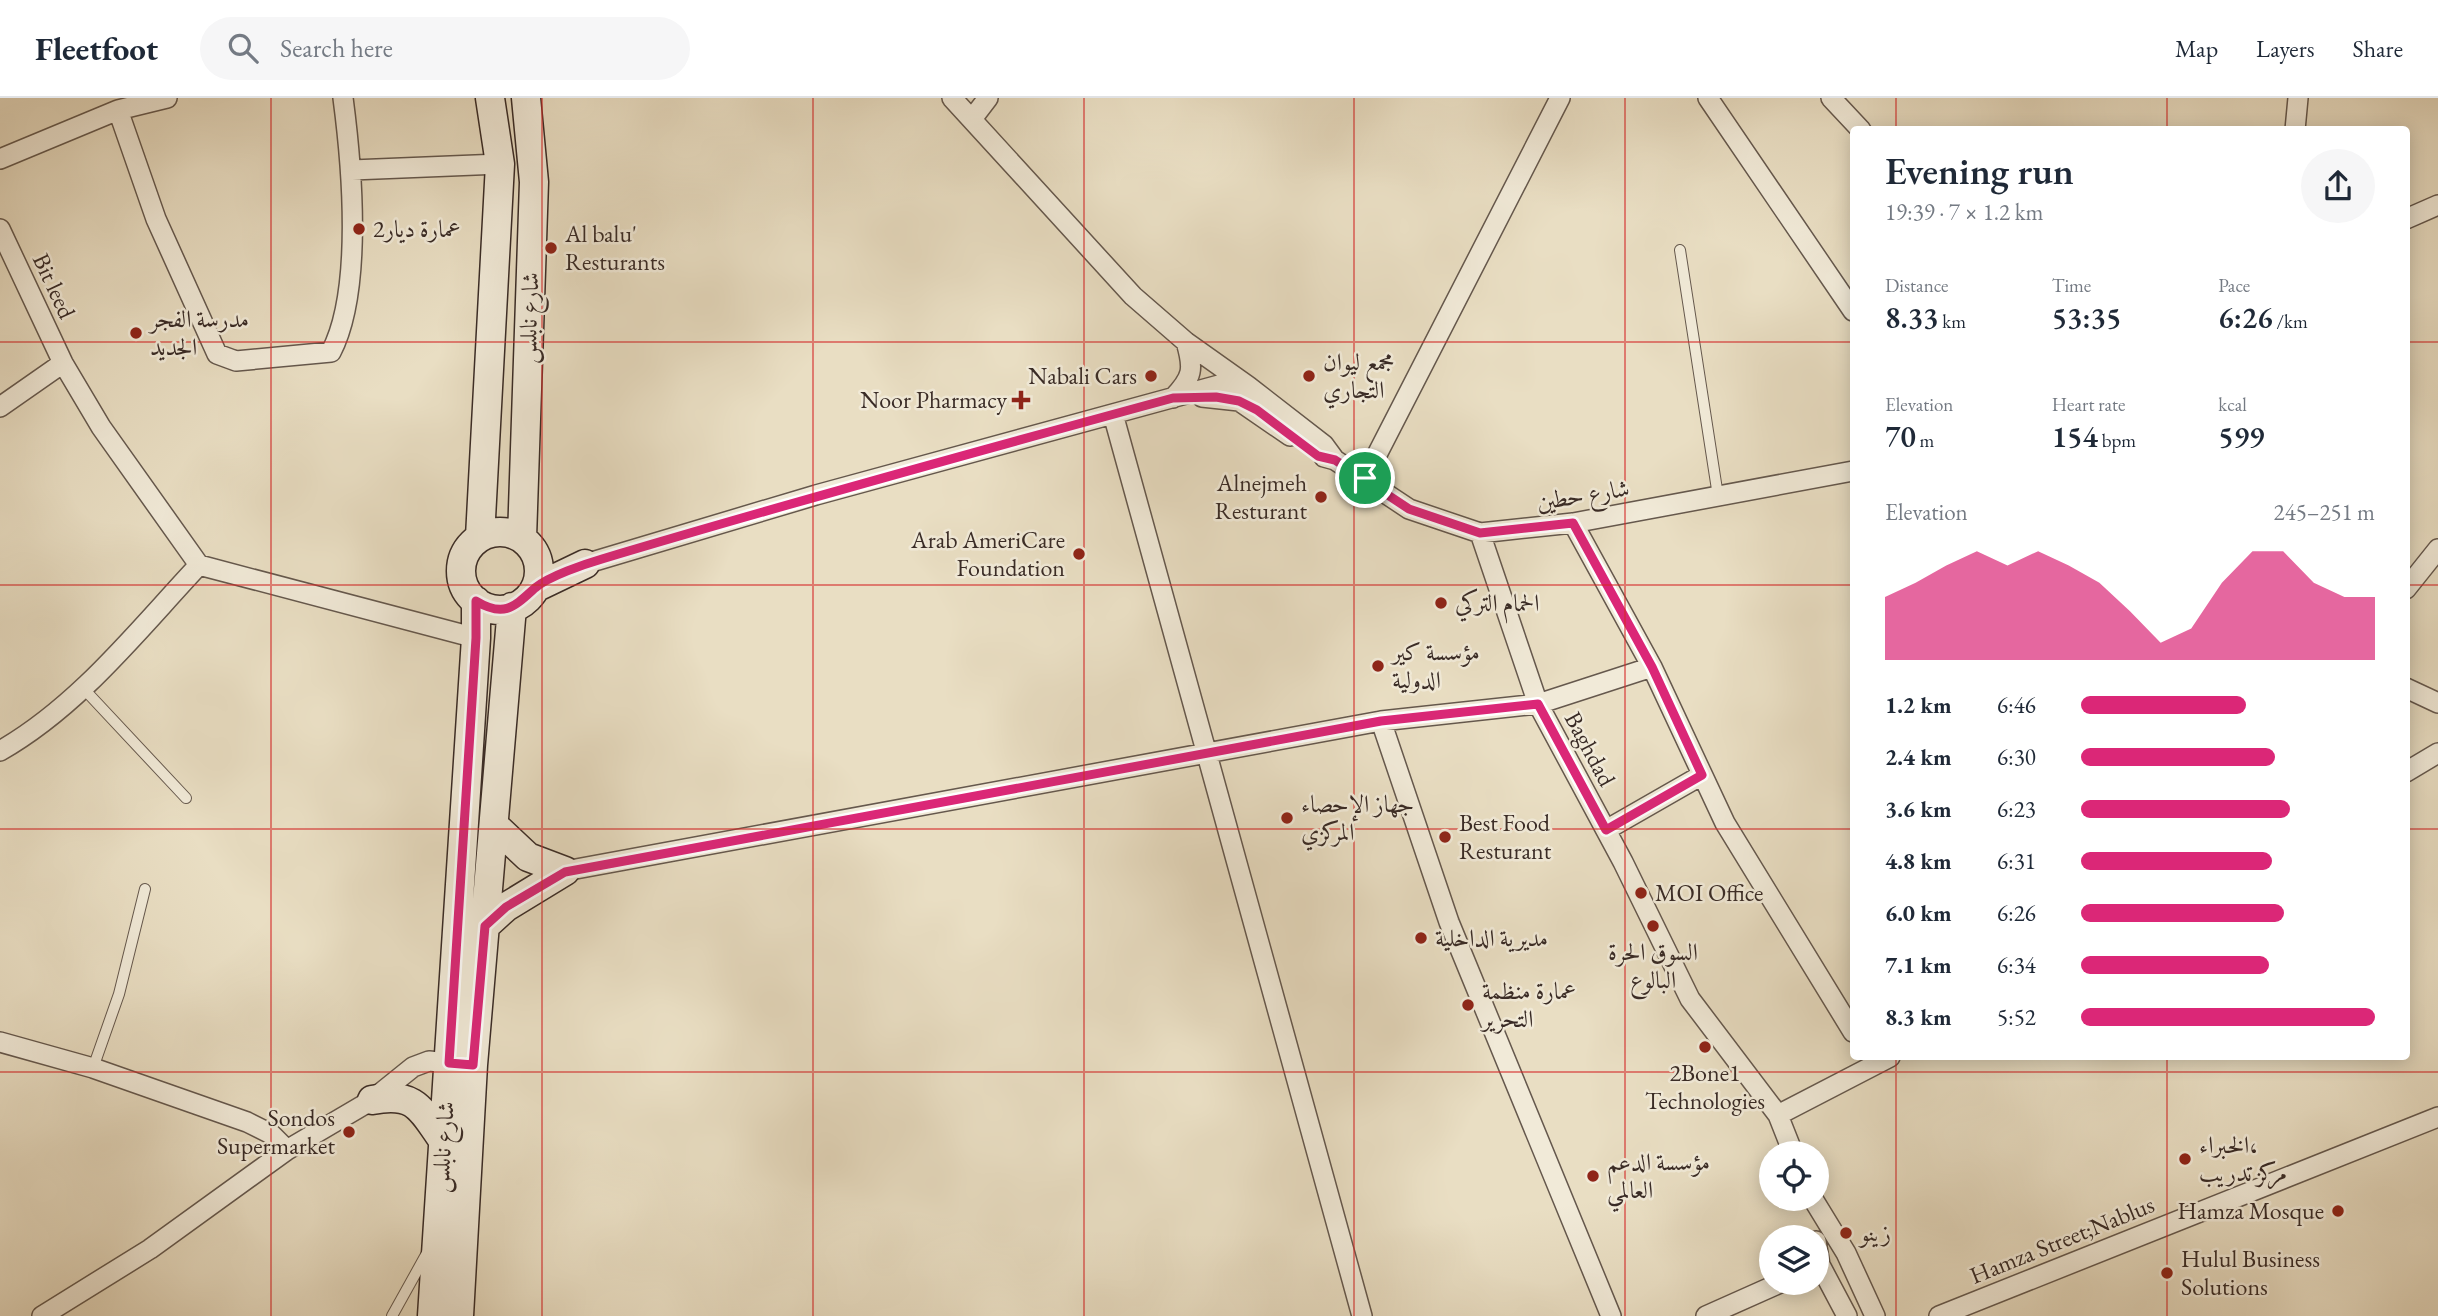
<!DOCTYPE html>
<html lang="en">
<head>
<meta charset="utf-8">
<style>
  body { margin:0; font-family:"EB Garamond",Amiri,serif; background:#f6f6f7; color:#1f2937; height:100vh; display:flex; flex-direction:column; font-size:26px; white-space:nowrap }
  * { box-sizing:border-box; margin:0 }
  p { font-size:23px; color:#747a83 }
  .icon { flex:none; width:38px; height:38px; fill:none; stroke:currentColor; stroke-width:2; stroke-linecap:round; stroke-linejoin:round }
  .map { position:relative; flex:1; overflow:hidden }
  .panel { position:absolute; left:1850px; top:28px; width:560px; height:934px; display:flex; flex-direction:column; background:#fff; border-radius:7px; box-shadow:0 4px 18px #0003 }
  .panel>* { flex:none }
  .controls { position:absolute; left:1759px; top:1043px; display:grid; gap:14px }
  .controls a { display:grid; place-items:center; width:70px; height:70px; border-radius:50%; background:#fff; box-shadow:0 4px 18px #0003; font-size:35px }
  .pin { position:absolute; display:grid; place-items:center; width:60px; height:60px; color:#fff; margin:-30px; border:4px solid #fff; border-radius:50%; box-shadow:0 2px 7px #0007 }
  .round { display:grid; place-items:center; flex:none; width:74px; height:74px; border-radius:37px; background:#f6f6f7 }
  .overview { display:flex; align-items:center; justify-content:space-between; height:119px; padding:0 35px }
  h1 { font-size:38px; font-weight:600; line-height:52px }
  .stats { display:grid; grid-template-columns:repeat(3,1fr); gap:10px; height:119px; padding:7px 35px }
  .stats div { display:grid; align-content:center }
  .stats b { font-size:30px; font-weight:600 }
  .stats small { font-size:19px; font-weight:400 }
  .stats p { font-size:19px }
  .chart { height:196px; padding:14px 35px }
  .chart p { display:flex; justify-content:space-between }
  .chart svg { width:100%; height:126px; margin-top:7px; fill:#db2777; opacity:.7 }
  ul { padding:0 35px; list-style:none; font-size:23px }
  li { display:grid; grid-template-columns:112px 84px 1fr; align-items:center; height:52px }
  li i { height:18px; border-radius:9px; background:#db2777 }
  header { display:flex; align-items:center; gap:42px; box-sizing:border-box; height:98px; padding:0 35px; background:#fff; border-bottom:2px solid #e0e1e3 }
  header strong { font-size:33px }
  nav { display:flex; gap:38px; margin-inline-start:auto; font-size:24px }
  .search { width:490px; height:63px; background:#f6f6f7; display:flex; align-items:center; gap:18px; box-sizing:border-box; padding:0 24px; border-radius:38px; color:#747a83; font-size:26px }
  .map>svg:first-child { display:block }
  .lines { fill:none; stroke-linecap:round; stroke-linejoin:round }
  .lane-casing { stroke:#65584d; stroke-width:12 }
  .street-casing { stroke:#65584d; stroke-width:22 }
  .secondary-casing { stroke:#392b26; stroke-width:31 }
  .lane { stroke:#f1ead8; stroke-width:10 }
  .street { stroke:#f1ead8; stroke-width:19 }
  .secondary { stroke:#f1ead8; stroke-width:28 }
  .route-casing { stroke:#fff; stroke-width:14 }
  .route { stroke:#db2777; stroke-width:9 }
  .grid { fill:none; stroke:#d62828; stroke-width:2; stroke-opacity:0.55 }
  .poi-dot { fill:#8f2418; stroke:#f1ead8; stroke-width:2.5 }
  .labels { text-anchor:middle; stroke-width:5; stroke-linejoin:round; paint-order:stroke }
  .poi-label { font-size:24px; fill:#392b26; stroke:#f1ead8; text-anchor:start }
  .street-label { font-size:24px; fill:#392b26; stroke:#f1ead8 }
</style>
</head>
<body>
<header>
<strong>Fleetfoot</strong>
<div class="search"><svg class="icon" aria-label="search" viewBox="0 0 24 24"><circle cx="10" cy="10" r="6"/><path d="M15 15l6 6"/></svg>Search here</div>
<nav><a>Map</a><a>Layers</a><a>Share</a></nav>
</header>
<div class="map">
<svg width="2438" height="1218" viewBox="0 0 2438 1218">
  <rect width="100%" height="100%" fill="#e9dec3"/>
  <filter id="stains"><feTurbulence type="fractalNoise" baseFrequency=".00286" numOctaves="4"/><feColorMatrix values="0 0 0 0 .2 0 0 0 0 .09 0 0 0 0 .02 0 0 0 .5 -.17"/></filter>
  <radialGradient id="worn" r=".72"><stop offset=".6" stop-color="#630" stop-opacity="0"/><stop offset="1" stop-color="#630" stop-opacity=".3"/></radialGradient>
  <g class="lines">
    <g class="lane-casing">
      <path id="lane" d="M1680 152 1718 398
        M83 590 186 700
        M93 970 119 896 145 791
        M392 1218 427 1155"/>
    </g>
    <g class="street-casing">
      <path id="street" d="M952 0 1133 198 1186 244 1248 288
        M1708 0 1853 213
        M1831 0 1861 32
        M118 12 167 0
        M972 21 988 0
        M2295 32 2298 0
        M0 61 118 12 156 121 217 256 236 263 331 254C363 193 352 68 343 0
        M352 72 500 66
        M2406 121 2438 107
        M0 131 63 265 101 329 199 467 476 540
        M1202 299 1239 303 1290 338
        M1173 300C1193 279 1194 271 1186 244
        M0 309 63 265
        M1113 316 1362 1218
        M1324 359 1335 362 1409 411 1480 435 1573 425 1853 373
        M1365 380 1560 0
        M1573 425 1652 569 1725 725 1853 934
        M1480 435 1538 606 1623 764 1690 901 1778 1017
        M585 466 816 397 1219 287 1248 288 1324 347 1335 362
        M2406 491 2438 451
        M2406 590 2438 605
        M1381 623 1449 824 1611 1218
        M0 653C79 608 138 532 199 467
        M2406 674 2438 655
        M1606 732 1702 677
        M565 773 1381 623 1538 606 1652 569
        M0 944 93 970 247 1024 271 1036 287 1052
        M1793 1055 1778 1017 1890 959
        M1813 1101 1846 1155 1875 1218
        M1816 1143 1820 1167 1847 1218
        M42 1218 150 1151 287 1052 372 1002 413 969 429 963 460 966
        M1706 1218 1780 1185
        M1939 1218 2438 1019"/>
    </g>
    <g class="secondary-casing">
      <path id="secondary" d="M461 473a39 39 0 1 1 78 0a39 39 0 1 1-78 0Z
        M480 439 500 66 490 0
        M522 440 534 84 526 0
        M535 490 585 466
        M496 729 528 759 565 773
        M485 828 506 809 565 773
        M372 1002C414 994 420 1009 442 1041
        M432 1218 476 540V503
        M459 1218 473 967 512 509"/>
    </g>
    <use href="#lane" class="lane"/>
    <use href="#street" class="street"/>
    <use href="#secondary" class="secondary"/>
  </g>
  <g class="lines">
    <g class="route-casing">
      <path id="route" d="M1216 299 1239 303 1257 312 1318 358 1335 362 1409 411 1480 435 1573 425 1652 569 1702 677 1606 732 1538 606 1381 623 565 774 506 809 485 828 473 967 449 965 476 540V503C504 520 514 509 535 490 549 478 585 466 602 461 792 404 982 352 1173 300Z"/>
    </g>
    <use href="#route" class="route"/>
  </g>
  <path class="grid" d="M271 0V1218M542 0V1218M813 0V1218M1084 0V1218M1354 0V1218M1625 0V1218M1896 0V32M2167 0V32M0 244H1853M2406 244H2438M0 487H1853M2406 487H2438M0 731H1853M2406 731H2438M1896 959V1218M2167 959V1218M0 974H2438"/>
  <g class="poi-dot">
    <circle cx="359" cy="131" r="7"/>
    <circle cx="551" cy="150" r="7"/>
    <circle cx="136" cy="235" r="7"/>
    <circle cx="1151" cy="278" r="7"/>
    <circle cx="1309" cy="278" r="7"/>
    <path d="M1017.5 291.5h7v7h7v7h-7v7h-7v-7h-7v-7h7z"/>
    <circle cx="1321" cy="399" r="7"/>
    <circle cx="1079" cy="456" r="7"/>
    <circle cx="1441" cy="505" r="7"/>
    <circle cx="1378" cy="568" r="7"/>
    <circle cx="1287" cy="720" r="7"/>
    <circle cx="1445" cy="739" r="7"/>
    <circle cx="1641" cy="795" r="7"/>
    <circle cx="1653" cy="828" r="7"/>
    <circle cx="1421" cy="840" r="7"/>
    <circle cx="1468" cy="907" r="7"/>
    <circle cx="1705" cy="949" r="7"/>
    <circle cx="349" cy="1034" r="7"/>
    <circle cx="2185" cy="1061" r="7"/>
    <circle cx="1593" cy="1078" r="7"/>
    <circle cx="2338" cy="1113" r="7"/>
    <circle cx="1846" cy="1135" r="7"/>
    <circle cx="2167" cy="1175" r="7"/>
  </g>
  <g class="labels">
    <g class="poi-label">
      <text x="373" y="139">عمارة ديار2</text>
      <text x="565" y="144">Al balu'<tspan x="565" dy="28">Resturants</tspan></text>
      <text x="150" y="229">مدرسة الفجر<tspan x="150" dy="28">الجديد</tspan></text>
      <text x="1323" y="272">مجمع ليوان<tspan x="1323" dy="28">التجاري</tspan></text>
      <text x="1137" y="286" text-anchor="end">Nabali Cars</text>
      <text x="1007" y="310" text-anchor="end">Noor Pharmacy</text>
      <text x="1307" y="393" text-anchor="end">Alnejmeh<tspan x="1307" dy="28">Resturant</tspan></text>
      <text x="1065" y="450" text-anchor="end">Arab AmeriCare<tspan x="1065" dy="28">Foundation</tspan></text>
      <text x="1455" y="513">الحمام التركي</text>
      <text x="1392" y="562">مؤسسة كير<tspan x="1392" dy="28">الدولية</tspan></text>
      <text x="1301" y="714">جهاز الإحصاء<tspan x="1301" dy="28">المركزي</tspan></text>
      <text x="1459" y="733">Best Food<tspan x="1459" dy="28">Resturant</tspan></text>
      <text x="1655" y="803">MOI Office</text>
      <text x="1435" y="848">مديرية الداخلية</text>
      <text x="1653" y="862" text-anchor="middle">السوق الحرة<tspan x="1653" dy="28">البالوع</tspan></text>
      <text x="1482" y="901">عمارة منظمة<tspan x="1482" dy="28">التحرير</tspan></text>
      <text x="1705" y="983" text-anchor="middle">2Bone1<tspan x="1705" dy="28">Technologies</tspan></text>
      <text x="335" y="1028" text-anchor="end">Sondos<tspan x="335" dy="28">Supermarket</tspan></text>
      <text x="2199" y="1055">الخبراء،<tspan x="2199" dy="28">مركز تدريب</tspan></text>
      <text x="1607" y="1072">مؤسسة الدعم<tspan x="1607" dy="28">العالمي</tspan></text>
      <text x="2324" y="1121" text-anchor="end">Hamza Mosque</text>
      <text x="1860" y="1143">زينو</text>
      <text x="2181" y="1169">Hulul Business<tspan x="2181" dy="28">Solutions</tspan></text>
    </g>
    <g class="street-label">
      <text transform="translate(54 188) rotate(65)" y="8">Bit leed</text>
      <text transform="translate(529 220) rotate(-88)" y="8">شارع نابلس</text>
      <text transform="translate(1583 397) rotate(-9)" y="8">شارع حطين</text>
      <text transform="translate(1590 651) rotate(62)" y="8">Baghdad</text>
      <text transform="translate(443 1049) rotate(-86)" y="8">شارع نابلس</text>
      <text transform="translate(2062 1142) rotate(-22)" y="8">Hamza Street;Nablus</text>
    </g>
  </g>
  <rect width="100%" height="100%" filter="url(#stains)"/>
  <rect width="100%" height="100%" fill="url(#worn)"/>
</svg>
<div class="controls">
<a><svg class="icon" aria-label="locate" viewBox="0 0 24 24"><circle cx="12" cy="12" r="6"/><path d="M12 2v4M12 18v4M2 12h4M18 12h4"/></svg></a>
<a><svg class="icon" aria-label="layers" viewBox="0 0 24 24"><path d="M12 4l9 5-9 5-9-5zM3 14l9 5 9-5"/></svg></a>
</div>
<div class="pin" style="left:1365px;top:380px;background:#1e9e55"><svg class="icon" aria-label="arrive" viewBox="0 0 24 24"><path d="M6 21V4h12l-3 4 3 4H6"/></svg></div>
<section class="panel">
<div class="overview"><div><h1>Evening run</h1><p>19:39 · 7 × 1.2 km</p></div><a class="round"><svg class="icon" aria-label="share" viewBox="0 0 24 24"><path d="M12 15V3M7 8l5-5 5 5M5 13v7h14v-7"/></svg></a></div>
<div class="stats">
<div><p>Distance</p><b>8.33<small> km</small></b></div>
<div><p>Time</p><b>53:35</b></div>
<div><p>Pace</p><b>6:26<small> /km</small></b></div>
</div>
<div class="stats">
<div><p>Elevation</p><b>70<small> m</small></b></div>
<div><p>Heart rate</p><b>154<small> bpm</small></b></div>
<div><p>kcal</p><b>599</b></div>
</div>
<div class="chart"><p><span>Elevation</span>245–251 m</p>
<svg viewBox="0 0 160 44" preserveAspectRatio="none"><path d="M0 44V22L10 17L20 11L30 6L40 11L50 6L60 11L70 17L80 27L90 38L100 33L110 17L120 6L130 6L140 17L150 22L160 22V44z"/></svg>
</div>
<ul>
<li><b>1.2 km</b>6:46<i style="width:56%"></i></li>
<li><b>2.4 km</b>6:30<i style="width:66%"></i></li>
<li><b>3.6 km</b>6:23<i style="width:71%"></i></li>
<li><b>4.8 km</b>6:31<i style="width:65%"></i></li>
<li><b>6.0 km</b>6:26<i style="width:69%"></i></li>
<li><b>7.1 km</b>6:34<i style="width:64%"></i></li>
<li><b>8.3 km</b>5:52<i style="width:100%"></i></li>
</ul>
</section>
</div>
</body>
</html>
